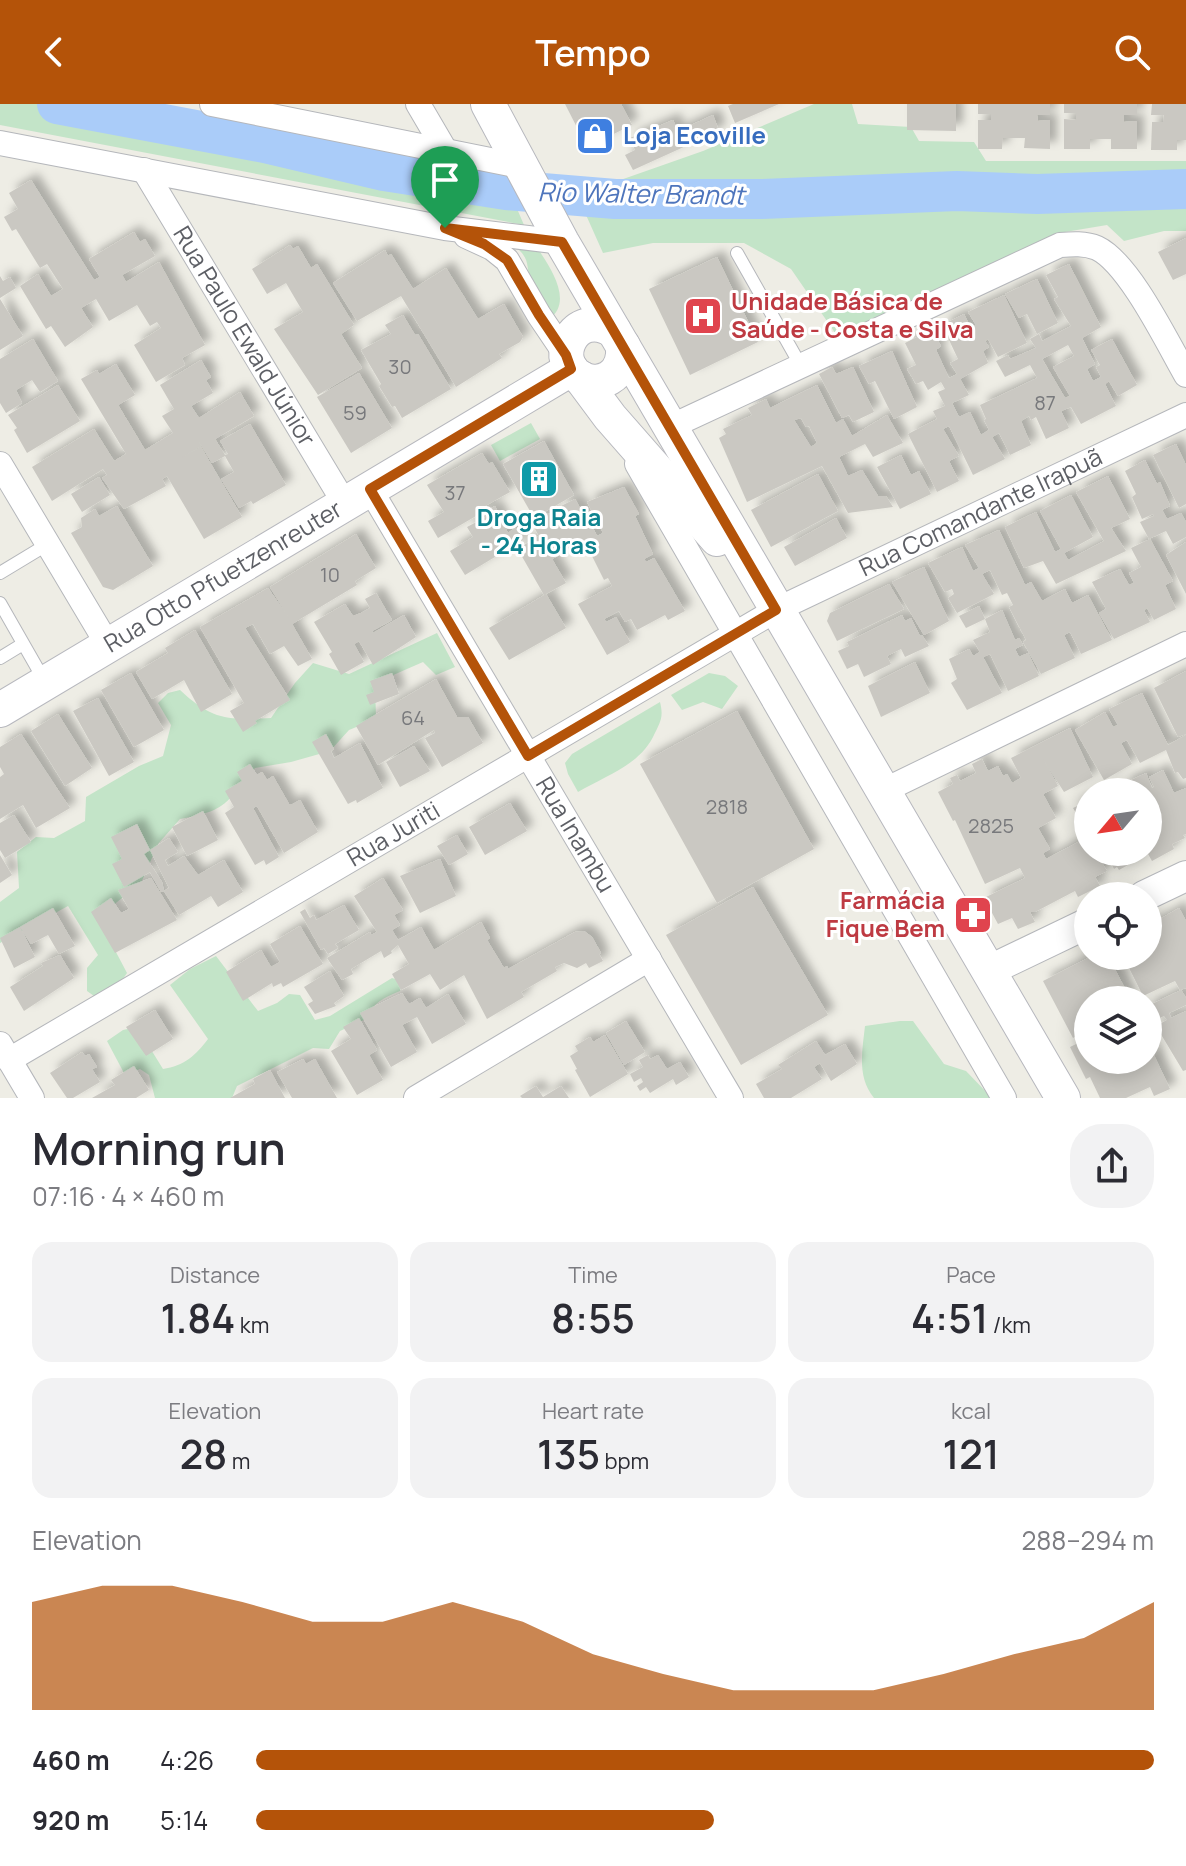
<!DOCTYPE html>
<html lang="en">
<head>
<meta charset="utf-8">
<style>
  body { margin:0; font-family:Manrope,sans-serif; background:#f2f2f3; color:#2b2b33; height:100vh; display:flex; flex-direction:column; font-size:30px; white-space:nowrap }
  * { box-sizing:border-box; margin:0 }
  p { font-size:26px; color:#7c7c81 }
  .icon { flex:none; width:44px; height:44px; fill:none; stroke:currentColor; stroke-width:2; stroke-linecap:round; stroke-linejoin:round }
  .map { position:relative; height:994px; overflow:hidden }
  .details { display:flex; flex-direction:column; background:#fff; flex:1 }
  .details>* { flex:none }
  .needle { width:52px; rotate:241deg }
  .buttons { position:absolute; left:1074px; top:674px; display:grid; gap:16px }
  .buttons a { display:grid; place-items:center; width:88px; height:88px; border-radius:50%; background:#fff; box-shadow:0 4px 20px #0003; font-size:40px }
  .pin { position:absolute; display:grid; place-items:center; width:68px; height:68px; color:#fff; margin:-82px -34px; border-radius:50% 50% 50% 0; rotate:-45deg; box-shadow:0 0 8px #0007 }
  .pin .icon { rotate:45deg }
  .round { display:grid; place-items:center; flex:none; width:84px; height:84px; border-radius:32px; background:#f2f2f3 }
  .overview { display:flex; align-items:center; justify-content:space-between; height:136px; padding:0 32px }
  h1 { font-size:44px; font-weight:600; line-height:60px }
  .metrics { display:grid; grid-template-columns:repeat(3,1fr); gap:12px; height:136px; padding:8px 32px }
  .metrics div { display:grid; align-content:center; border-radius:20px; background:#f2f2f3; text-align:center }
  .metrics b { font-size:40px; font-weight:600 }
  .metrics small { font-size:22px; font-weight:400 }
  .metrics p { font-size:22px }
  .chart { height:224px; padding:16px 32px }
  .chart p { display:flex; justify-content:space-between }
  .chart svg { width:100%; height:144px; margin-top:8px; fill:#b45309; opacity:.7 }
  ul { padding:0 32px; list-style:none; font-size:26px }
  li { display:grid; grid-template-columns:128px 96px 1fr; align-items:center; height:60px }
  li i { height:20px; border-radius:10px; background:#b45309 }
  header { display:flex; justify-content:space-between; align-items:center; height:104px; padding:0 32px; background:#b45309; color:#fff; font-size:36px; font-weight:600 }
  .map>svg:first-child { display:block }
  .green { fill:#c3e4c8 }
  .lines { fill:none; stroke-linecap:round; stroke-linejoin:round }
  .river { stroke:#aaccf9; stroke-width:40 }
  .building { fill:#cac8c2; fill-rule:evenodd; filter:url(#shadow) }
  .service-casing { stroke:#b5b7bb; stroke-width:14 }
  .minor-casing { stroke:#b5b7bb; stroke-width:26 }
  .tertiary-casing { stroke:#b5b7bb; stroke-width:32 }
  .secondary-casing { stroke:#b7b8be; stroke-width:36 }
  .service { stroke:#fff; stroke-width:12 }
  .minor { stroke:#fff; stroke-width:24 }
  .tertiary { stroke:#fff; stroke-width:30 }
  .secondary { stroke:#fff; stroke-width:34 }
  .route-casing { stroke:#fff; stroke-width:16 }
  .route { stroke:#b45309; stroke-width:10 }
  .labels { text-anchor:middle; stroke-width:6; stroke-linejoin:round; paint-order:stroke }
  .number-label { font-size:20px; fill:#78797c }
  .shop-label { font-size:24px; font-weight:bold; fill:#366cbe; stroke:#fff; text-anchor:start }
  .health-label { font-size:24px; font-weight:bold; fill:#be3a42; stroke:#fff; text-anchor:start }
  .street-label { font-size:24px; fill:#5d5f65; stroke:#fff }
  .culture-label { font-size:24px; font-weight:bold; fill:#0d838f; stroke:#fff }
  .water-label { font-size:26px; font-style:italic; fill:#4e75bc; stroke:#fff }
</style>
</head>
<body>
<header><svg class="icon" aria-label="back" viewBox="0 0 24 24"><path d="M15 5l-7 7 7 7"/></svg>Tempo<svg class="icon" aria-label="search" viewBox="0 0 24 24"><circle cx="10" cy="10" r="6"/><path d="M15 15l6 6"/></svg></header>
<div class="map">
<svg width="1186" height="994" viewBox="0 0 1186 994">
  <defs>
    <filter id="shadow"><feDropShadow dx="7" dy="-7" stdDeviation="4" flood-color="#0004"/></filter>
  </defs>
  <rect width="100%" height="100%" fill="#eeede5"/>
  <path class="green" d="M0 0H138L500 65 524 121 0 21Z
    M814 0H852L858 20 911 23 919 37 974 38 986 57H1186V127H1164L1124 137 1107 121 1059 129 840 236 791 165 744 139H653L603 149 578 93H572L703 47Z
    M512 140 538 145C550 163 574 198 549 215 543 204 535 192 531 180 525 160 532 155 512 140Z
    M531 319 540 335 500 357 491 341Z
    M437 529 455 563 436 571 423 558 375 579 376 615 349 626 330 647 291 658 255 664C226 699 227 707 180 715L158 740 141 779 107 806V831L127 869 116 885 101 897 87 887V864L98 851 68 802 0 839V798L19 784 17 748 36 733 54 734 85 717 86 693 139 662 163 652 171 621 158 599 168 589 180 586C213 617 229 616 271 614L295 579 313 559 349 570Z
    M709 569 725 572 738 582 722 605 703 598 682 606 671 591Z
    M660 598C664 614 660 618 653 633 638 662 605 672 578 688L568 670 565 659 572 650Z
    M216 852 258 907 277 899 289 890 300 891 315 916 330 912 392 874 402 877 400 887C383 894 373 899 366 915L340 927 329 945 313 944 237 982 232 994H155L149 971 140 965 125 971 107 937 123 926 137 923 163 965C184 962 196 951 208 935L170 881 190 865Z
    M900 917H913L944 960 966 967 992 994H874C857 973 862 948 865 922Z"/>
  <g class="lines">
    <path class="river" d="M57 0 265 39 384 67 506 86 615 95H762L957 87 1037 90 1186 85"/>
  </g>
  <path class="building" d="M565 0H621L632 21 587 43Z
    M733 0H779L735 19 728 2Z
    M907 0H956V27L907 26Z
    M978 0H1050V11H1037L1038 17 1050 16V45L1024 44 1025 34H1003L1002 45H978V16H991V10H978Z
    M1064 0H1137V11H1124V18L1137 17V45H1111V35H1090V45H1064V15L1076 16V9H1064Z
    M1152 0H1186V36H1177V46H1151L1152 18H1163L1164 11H1151Z
    M713 11 719 27 633 66 625 51 635 46 630 34 673 16 678 27Z
    M31 76 94 176 100 173 89 155 134 128 140 138 145 135 155 152 122 171 126 178 159 158 205 241 182 254 185 261 156 278 134 241 161 224 157 218 150 222 137 201 109 217 96 195 81 204 93 223 65 243 51 222 46 225 20 182 38 170 51 192 63 185 47 160 40 164 16 125 12 127 4 113 18 105 9 89Z
    M1186 134V170L1173 176 1158 148Z
    M290 141 293 145 298 142 311 164 317 160 354 221 341 230 362 264 318 291 274 225 303 208 286 179 267 190 252 165Z
    M385 146 388 152 391 150 413 185 446 164 478 215 504 200 523 233 520 238 499 250 502 254 456 283 401 192 357 217 333 179Z
    M717 153 758 238 690 271 649 185Z
    M1069 160 1101 223 1082 234 1095 260 1087 265 1093 277 1101 273 1096 263 1100 261 1091 246 1112 235 1137 281 1118 292 1109 277 1105 280 1116 302 1081 320 1071 303 1061 307 1069 324 1046 335 1036 313 1031 316 1029 312 1021 317 1031 341 1010 351 999 329 992 333 1005 355 973 371 949 322 943 325 959 352 949 357 959 377 937 388 908 330 937 315 933 307 945 302 938 288 945 285 941 278 928 286 923 277 916 280 907 265 916 261 905 239 931 226 941 242 936 246 949 274 957 270 950 259 958 255 942 221 964 210 971 224 976 221 968 208 1004 191 1027 239 998 253 988 235 985 237 989 243 983 247 988 259 960 275 969 291 952 299 959 313 970 308 981 331 989 326 984 316 986 315 980 301 1037 274 1030 261 1005 273 996 257 1008 251 1010 255 1036 244 1030 235 1039 230 1042 237 1071 222 1054 195 1058 193 1046 171ZM1068 241 1074 252 1053 263 1070 292 1065 294 1042 255Z
    M0 172 3 177 10 173 16 184 0 194Z
    M1037 175 1058 219 1037 230 1027 210 1019 214 1005 190Z
    M0 195 23 232 0 246Z
    M403 211 415 231 418 230 451 285 402 314 395 302 392 303 379 282 381 280 361 246 391 230 385 221Z
    M33 235 58 277 40 288 32 276 16 286 22 299 6 309 0 299V255Z
    M892 247 917 303 894 315 875 277 869 280 859 262Z
    M201 256 211 273 206 276 213 289 191 302 199 314 240 288 254 312 215 335 225 351 228 350 220 337 250 320 286 381 253 400 251 397 239 404 221 375 234 368 225 352 212 359 198 336 201 342 179 355 201 343 242 413 204 435 167 372 162 375 166 382 124 405 102 374 107 371 103 365 52 397 32 363 94 325 114 357 126 350 81 275 97 266 99 270 116 260 135 291 118 301 145 346 173 329 162 312 174 305 160 281Z
    M832 263 836 270 853 263 874 308 853 318 849 311 842 314 819 270Z
    M359 269 392 324 351 349 317 293Z
    M58 281 80 317 27 349 14 326 17 324 8 311Z
    M817 281 836 319 843 315 852 332 887 311 903 339 873 353 865 340 839 353 848 372 862 366 878 392H886L893 403 848 409 822 362 747 398 719 334 726 330 723 325 752 311 748 304 766 295 770 304ZM801 314 806 323 809 322 817 339 811 343 794 316Z
    M544 337 574 391 534 414 503 360Z
    M1176 340 1186 361V400L1179 404 1153 351Z
    M482 349 489 360 492 358 510 388 485 402 487 406 495 402 508 429 515 424 523 436 465 471 450 447 473 433 467 423 486 413 483 408 438 434 428 417 444 408 427 381Z
    M901 351 911 371 919 367 931 390 900 405 877 363Z
    M1145 356 1157 380 1160 378 1170 402 1162 406 1167 415 1181 409 1186 418V433L1173 440 1166 427 1149 435 1140 418 1154 412 1153 410 1142 415 1132 393 1136 390 1125 367Z
    M818 370 838 407 771 443 751 406Z
    M1108 372 1130 415 1111 424 1126 447 1056 480 1043 457 1024 464 1005 423 1036 408 1055 448 1061 445 1040 407 1071 391 1093 433 1064 449 1068 456 1104 437 1076 388Z
    M99 373 110 391 82 408 71 390Z
    M624 383 639 410 635 412 653 450 644 455 646 458 654 454 685 507 668 516 665 511 637 526 631 515 625 518 619 507 604 515 606 518 616 513 630 538 607 551 578 500 612 482 608 474 604 476 585 438 552 455 566 479 544 491 520 449 522 448 519 444 539 432 531 418 549 409 553 416 566 410 561 402 575 395 580 404 582 402 597 432 603 429 587 398Z
    M117 402 153 462 113 486 103 483 71 429 82 423 81 414 95 405 99 412Z
    M836 414 847 434 795 462 784 443Z
    M999 426 1025 481 1031 478 1042 497 1065 485 1072 499 1088 491 1112 536 1081 550 1070 528 1064 531 1075 554 1041 570 1023 538 1026 536 1009 503 1013 501 1007 489 1002 491 990 466 982 470 994 490 957 509 948 494 954 490 952 485 945 488 928 459 962 443 973 467 979 464 965 441Z
    M356 430 376 464 355 477 357 481 292 520 312 555 298 562 284 542 270 550 253 520 245 524 290 596 255 617 257 619 243 628 230 607 244 599 200 523 268 484 289 514 270 483Z
    M1150 435 1173 477 1165 481 1176 505 1154 516 1147 504 1144 506 1150 518 1114 535 1099 509 1106 505 1092 478 1120 465 1129 481 1134 479 1129 469 1141 463 1131 444Z
    M1186 438V490L1166 451Z
    M924 463 949 517 924 531 892 478Z
    M889 480 904 505 837 537 827 517 830 509Z
    M376 489 392 516 372 527 373 529 404 511 416 533 373 561 359 537 354 540 364 558 341 571 329 550 332 548 314 518 345 500 353 512 361 509 370 504 365 495Z
    M546 490 566 524 509 556 489 524Z
    M979 502 985 515 1002 506 1015 536 1019 534 1023 541 1015 545 1019 553 1028 549 1039 572 1008 587 990 550 983 553 1002 589 967 606 951 579 957 575 949 555 969 545 973 552 980 548 973 536 990 528 985 515 966 524 959 512Z
    M902 511 905 517 911 514 920 532 922 531 929 542 905 553 901 545 887 552 891 560 864 573 858 560 847 565 838 547 849 542 847 538Z
    M195 526 232 590 201 608 184 576 152 595 136 568 168 549 165 544Z
    M915 558 930 589 881 613 868 582Z
    M1186 567V630L1178 633 1154 584Z
    M131 569 164 626 134 643 101 586Z
    M392 569 399 590 370 601 366 591 374 588 370 577Z
    M436 575 457 613H468L483 639 442 663 425 634 435 629 434 626 378 661 356 622Z
    M1142 589 1168 641 1186 631V674L1183 675 1178 668 1175 669 1166 646 1140 659 1127 636 1121 639 1132 660 1104 676 1075 626 1105 608 1113 623 1118 621 1109 605Z
    M98 594 134 658 109 672 73 607Z
    M737 607 814 745 717 799 640 660Z
    M58 610 92 664 65 682 31 627Z
    M1070 624 1093 673 1064 688 1043 655 1058 682 1043 690 1056 714 1038 724 1050 745 1043 749 1046 755 1088 733V748H1095L1107 767 1095 773 1100 782 1078 793 1075 787 1035 808H1030L1035 818 1018 825 1012 814 998 820 984 794 1025 774 1020 764 985 780 955 716 953 717 938 688 953 680 950 674 957 671 960 677 976 669 972 660 982 655 988 667 998 662 1003 672 1007 670 1012 679 1021 674 1011 654Z
    M21 630 70 704 36 724 23 701 0 715V673L4 670 0 663V643Z
    M326 630 334 645 331 647 334 654 360 639 383 684 357 699 356 696 348 700 312 638Z
    M414 642 430 667 400 683 386 658Z
    M250 660 257 671 262 668 267 676 273 672 289 700 291 701 300 696 318 728 284 749 257 702 253 704 279 753 266 761 264 756 255 761 225 709 234 703 225 687 242 677 237 668Z
    M1163 666 1174 689 1186 684V730L1183 731 1185 734 1172 740 1174 745 1152 757 1147 748 1148 688H1119L1126 684 1123 680 1146 669 1152 684 1154 683 1149 673Z
    M1088 697V729L1073 704Z
    M510 699 527 727 485 751 469 723Z
    M203 707 218 736 187 752 172 723Z
    M14 711 31 738 5 754 0 746V719Z
    M137 720 150 746 144 750 162 778 164 787 161 788 150 768 124 783 112 760 122 755 111 733Z
    M457 731 468 750 449 761 437 742Z
    M169 734 178 748 165 756 168 762 184 752 198 771 224 756 243 788 218 803 211 792 179 811 164 787 169 784 150 746Z
    M1105 748H1133L1137 756 1119 766 1117 763 1114 765Z
    M0 751 12 771 0 779Z
    M440 755 456 792 420 809 400 772Z
    M151 774 177 816 115 849 91 808 111 794 121 809 129 805 118 786Z
    M383 774 403 806 394 811 400 821 392 826 398 836 421 823 434 846 481 818 490 834 487 836 504 864 507 862 508 865 575 828 584 827 592 833 601 849 599 850 603 857 589 864 586 859 577 864 564 859 555 863 557 867 521 888 524 893 487 915 464 871 440 886 430 870 401 886 392 870 409 860 398 841 391 847 392 849 384 854 381 847 351 865 353 870 342 876 327 854 370 828 371 831 377 828 354 792Z
    M753 783 828 911 741 961 666 831Z
    M344 801 359 826 335 840 338 844 328 850 324 844 321 846 300 808 305 805 310 814 314 811 316 816Z
    M53 804 75 842 59 850 48 831 31 840 20 823Z
    M1179 804 1186 817V884L1180 886 1175 877 1143 892 1123 852H1148V822Z
    M300 822 323 860 283 883 281 879 273 883 272 879 243 897 226 868 261 846 271 863 280 858 270 840Z
    M20 823 35 853 14 864 0 834Z
    M60 851 74 874 24 907 10 883 43 862 41 859Z
    M1092 852H1108L1131 896H1088V926L1073 934 1043 877Z
    M330 867 344 892 334 899 336 902 315 910 308 900 313 897 304 883Z
    M1181 886 1186 894V901L1169 909 1171 914 1186 907V966L1183 967 1156 922 1167 916 1164 912 1153 917 1148 909V902Z
    M402 889 409 900 420 894 426 904 448 890 466 920 432 940 417 913 402 921 417 948 391 963 360 909Z
    M155 906 173 935 146 952 126 923Z
    M359 914 377 946 369 951 383 976 357 991 331 947 351 935 343 923Z
    M626 917 645 948 624 961 606 929Z
    M605 931 628 970 590 993 575 966 577 965 570 952 578 947 575 942 590 933 593 938Z
    M1088 934V956H1148V946L1151 945 1170 985 1154 992 1150 983 1126 994H1100L1090 973 1086 975 1070 943Z
    M816 937 825 951 845 940 857 960 831 977 820 959 814 963 822 975 791 994H764L756 980 782 965 778 961Z
    M82 948 85 952 89 950 97 963 92 965 100 978 73 994H67L50 969Z
    M648 951 650 955 658 951 667 965 680 958 689 973 676 981 673 975 650 989 646 983 640 987 637 982 643 978 641 974 634 978 630 970 643 963 639 956Z
    M303 955 306 960 315 955 337 994H292L277 968Z
    M134 962 149 986 136 994H92L115 981 111 976Z
    M270 966 285 994H230L255 980 253 975Z
    M536 982 543 993 561 982 569 994H522L520 992Z"/>
  <g class="lines">
    <g class="service-casing">
      <path id="service" d="M737 149 801 262
        M0 469 48 440
        M0 499 44 576
        M0 554 23 540"/>
    </g>
    <g class="minor-casing">
      <g id="minor">
        <path d="M212 0 520 62"/>
        <path d="M418 0 445 46"/>
        <path d="M0 39 445 124 562 138"/>
        <path id="s1" d="M144 66 345 400"/>
        <path d="M466 132 492 144 507 156 539 211 566 251"/>
        <path d="M670 323 1060 141C1072 140 1085 139 1097 144 1129 159 1167 238 1186 271"/>
        <path d="M0 360 108 541"/>
        <path d="M637 360 1004 994"/>
        <path id="s2" d="M370 385 731 994"/>
        <path d="M883 687 1186 540"/>
        <path d="M0 940 32 994"/>
        <path id="s3" d="M9 956 776 506 1186 311"/>
        <path d="M416 994 649 855"/>
      </g>
    </g>
    <g class="tertiary-casing">
      <path id="tertiary" d="M1144 792 1186 772
        M988 867 1088 819"/>
    </g>
    <g class="secondary-casing">
      <g id="secondary">
        <path d="M488 0 562 138 1063 994"/>
        <path d="M614 227C574 201 546 260 585 276 592 279 602 278 609 274 621 267 624 255 623 242"/>
        <path d="M581 274 610 313 717 435"/>
        <path id="s4" d="M0 606 571 265"/>
      </g>
    </g>
    <use href="#service" class="service"/>
    <use href="#minor" class="minor"/>
    <use href="#tertiary" class="tertiary"/>
    <use href="#secondary" class="secondary"/>
  </g>
  <g class="lines">
    <g class="route-casing">
      <path id="route" d="M445 124 562 138 776 506 528 652 370 385 571 265 566 251 539 211 507 156 484 140Z"/>
    </g>
    <use href="#route" class="route"/>
  </g>
  <defs>
    <g id="shop-square" transform="scale(2)"><rect x="-9" y="-9" width="18" height="18" rx="4" fill="#3f7fe0" stroke="#fff"/><path d="M-5-2.5h2.3a2.7 3.5 0 0 1 5.4 0H5L5.5 6h-11ZM-1.5-2.5h3a1.5 2.3 0 0 0-3 0Z" fill="#fff"/></g>
    <g id="hospital-square" transform="scale(2)"><rect x="-9" y="-9" width="18" height="18" rx="4" fill="#e0444e" stroke="#fff"/><path d="M-5-5h3v3.5h4V-5h3V5h-3V1.5h-4V5h-3Z" fill="#fff"/></g>
    <g id="building-square" transform="scale(2)"><rect x="-9" y="-9" width="18" height="18" rx="4" fill="#0f9aa8" stroke="#fff"/><path d="M-4-6H4V6H1V3H-1V6H-4ZM-2.5-4.3h1.7v1.8h-1.7ZM.8-4.3h1.7v1.8H.8ZM-2.5-1h1.7V.8h-1.7ZM.8-1h1.7V.8H.8Z" fill="#fff"/></g>
    <g id="pharmacy-square" transform="scale(2)"><rect x="-9" y="-9" width="18" height="18" rx="4" fill="#e0444e" stroke="#fff"/><path d="M-2-6h4v4h4v4h-4v4h-4v-4h-4v-4h4Z" fill="#fff"/></g>
  </defs>
  <g fill-rule="evenodd">
    <use href="#shop-square" x="595" y="32"/>
    <use href="#hospital-square" x="703" y="212"/>
    <use href="#building-square" x="539" y="375"/>
    <use href="#pharmacy-square" x="973" y="811"/>
  </g>
  <g class="labels">
    <g class="number-label">
      <text x="400" y="270">30</text>
      <text x="1045" y="306">87</text>
      <text x="355" y="316">59</text>
      <text x="455" y="396">37</text>
      <text x="330" y="478">10</text>
      <text x="413" y="621">64</text>
      <text x="727" y="710">2818</text>
      <text x="991" y="729">2825</text>
    </g>
    <g class="shop-label">
      <text x="623" y="40">Loja Ecoville</text>
    </g>
    <g class="health-label">
      <text x="731" y="206">Unidade Básica de<tspan x="731" dy="28">Saúde - Costa e Silva</tspan></text>
      <text x="945" y="805" text-anchor="end">Farmácia<tspan x="945" dy="28">Fique Bem</tspan></text>
    </g>
    <g class="street-label">
      <text dy="8" stroke="none"><textPath href="#s1" startOffset="194">Rua Paulo Ewald Júnior</textPath></text>
      <text dy="8" stroke="none"><textPath href="#s3" startOffset="1116">Rua Comandante Irapuã</textPath></text>
      <text dy="8" stroke="none"><textPath href="#s4" startOffset="260">Rua Otto Pfuetzenreuter</textPath></text>
      <text dy="8" stroke="none"><textPath href="#s3" startOffset="446">Rua Juriti</textPath></text>
      <text dy="8" stroke="none"><textPath href="#s2" startOffset="402">Rua Inambu</textPath></text>
    </g>
    <g class="culture-label">
      <text x="539" y="422">Droga Raia<tspan x="539" dy="28">- 24 Horas</tspan></text>
    </g>
    <g class="water-label">
      <text transform="translate(641 90) rotate(1)" y="9">Rio Walter Brandt</text>
    </g>
  </g>
</svg>
<div class="buttons">
<a><svg class="needle" viewBox="-14 -14 28 28"><path d="M0-13l5 13h-10z" fill="#e53935"/><path d="M0 13l5-13h-10z" fill="#7c7c81"/></svg></a>
<a><svg class="icon" aria-label="locate" viewBox="0 0 24 24"><circle cx="12" cy="12" r="6"/><path d="M12 2v4M12 18v4M2 12h4M18 12h4"/></svg></a>
<a><svg class="icon" aria-label="layers" viewBox="0 0 24 24"><path d="M12 4l9 5-9 5-9-5zM3 14l9 5 9-5"/></svg></a>
</div>
<div class="pin" style="left:445px;top:124px;background:#1e9e55"><svg class="icon" aria-label="arrive" viewBox="0 0 24 24"><path d="M6 21V4h12l-3 4 3 4H6"/></svg></div>
</div>
<section class="details">
<div class="overview"><div><h1>Morning run</h1><p>07:16 · 4 × 460 m</p></div><a class="round"><svg class="icon" aria-label="share" viewBox="0 0 24 24"><path d="M12 15V3M7 8l5-5 5 5M5 13v7h14v-7"/></svg></a></div>
<div class="metrics">
<div><p>Distance</p><b>1.84<small> km</small></b></div>
<div><p>Time</p><b>8:55</b></div>
<div><p>Pace</p><b>4:51<small> /km</small></b></div>
</div>
<div class="metrics">
<div><p>Elevation</p><b>28<small> m</small></b></div>
<div><p>Heart rate</p><b>135<small> bpm</small></b></div>
<div><p>kcal</p><b>121</b></div>
</div>
<div class="chart"><p><span>Elevation</span>288–294 m</p>
<svg viewBox="0 0 160 44" preserveAspectRatio="none"><path d="M0 44V11L10 6L20 6L30 11L40 17L50 17L60 11L70 17L80 27L90 33L100 38L110 38L120 38L130 33L140 27L150 22L160 11V44z"/></svg>
</div>
<ul>
<li><b>460 m</b>4:26<i style="width:100%"></i></li>
<li><b>920 m</b>5:14<i style="width:51%"></i></li>
</ul>
</section>
</body>
</html>
